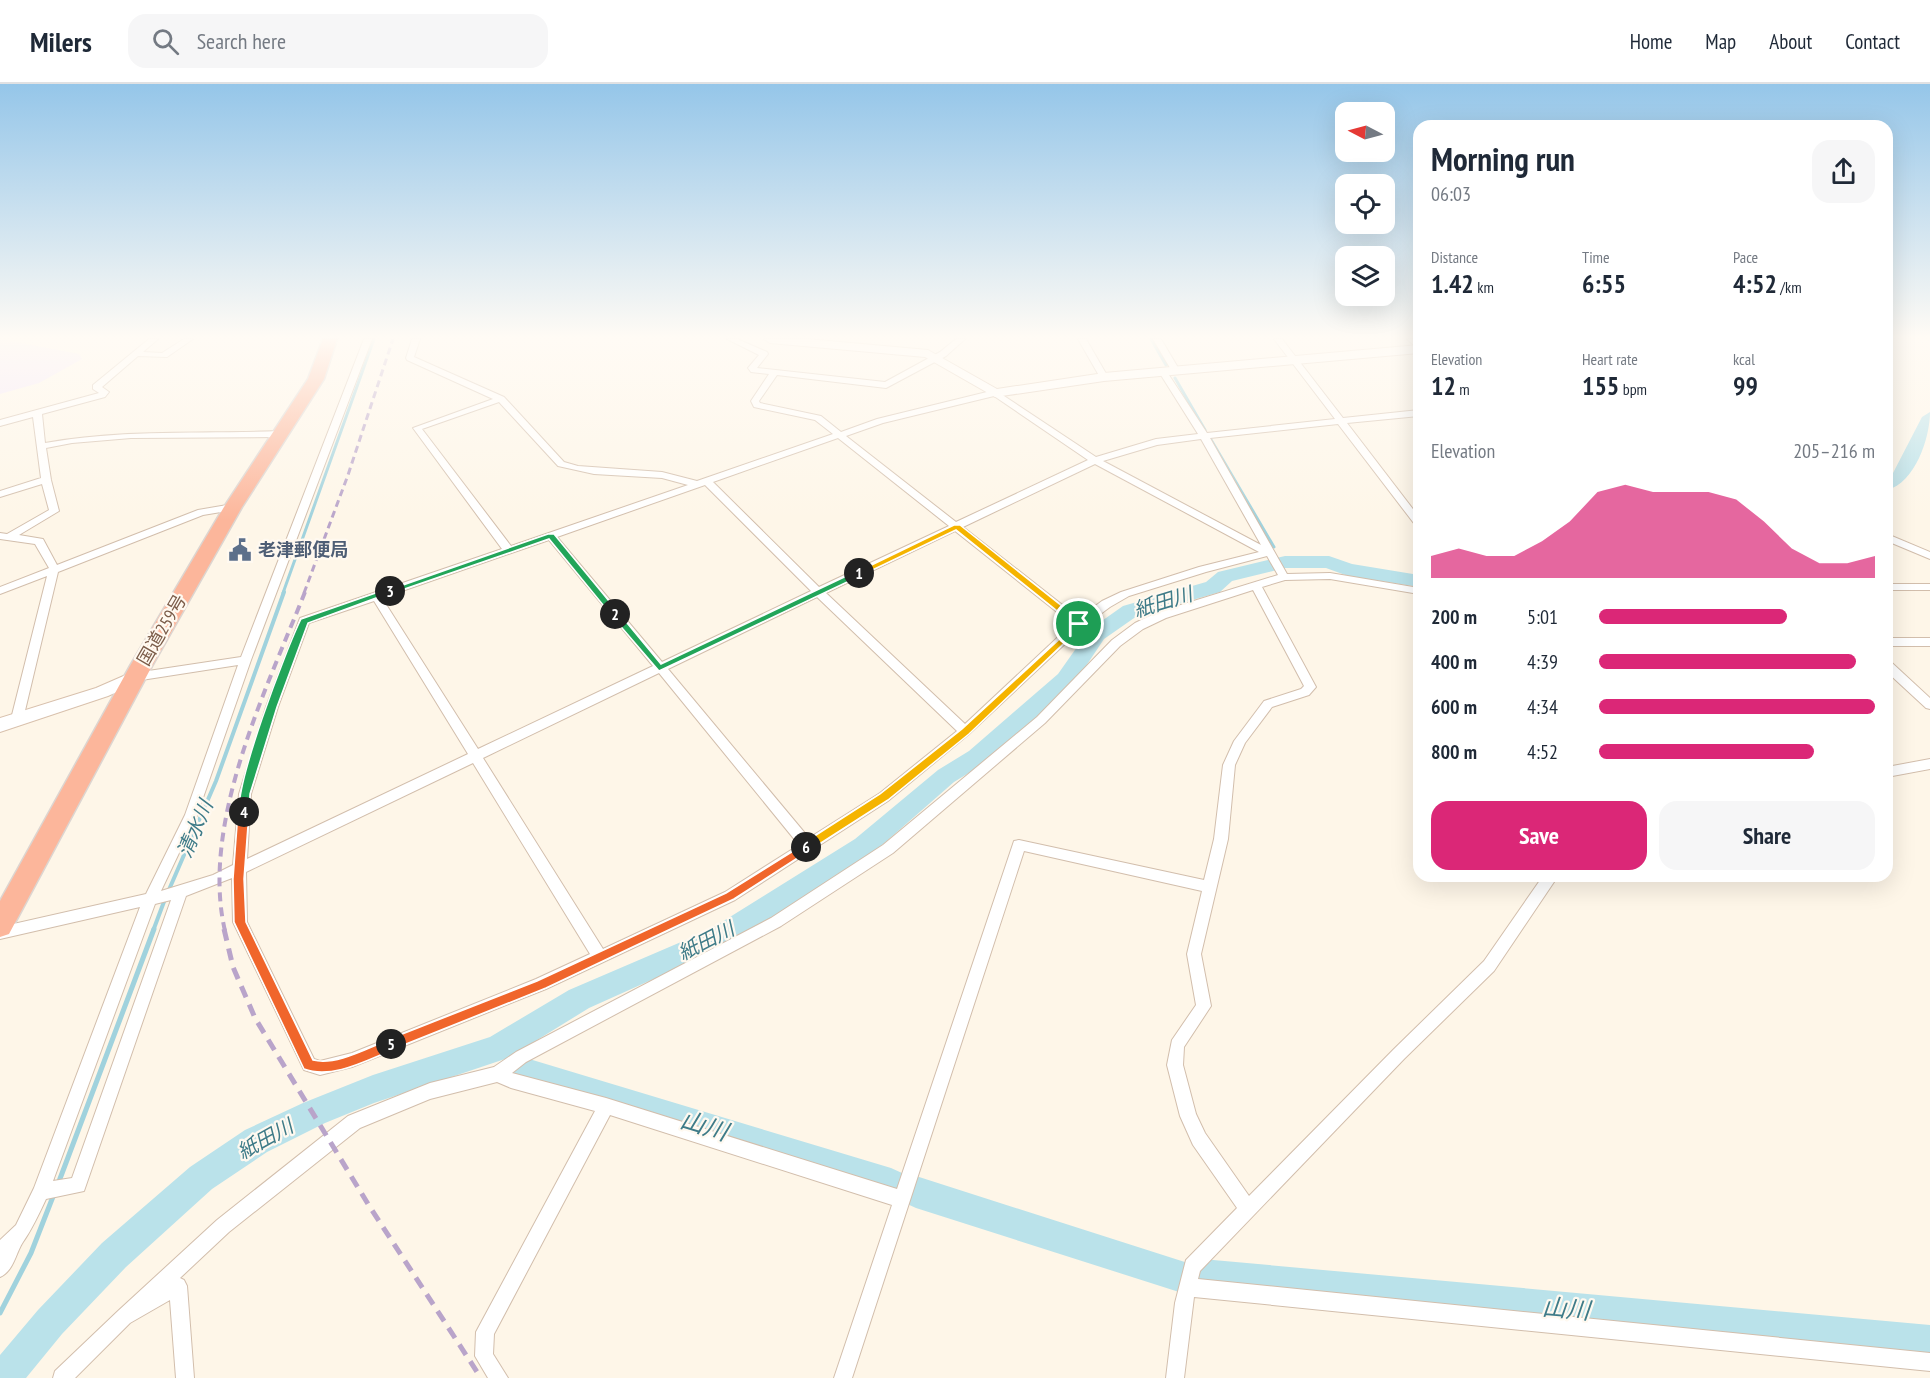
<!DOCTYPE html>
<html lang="en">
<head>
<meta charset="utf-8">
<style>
  body { margin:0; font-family:"PT Sans Narrow","Noto Sans JP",sans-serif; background:#f6f6f7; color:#1f2937; height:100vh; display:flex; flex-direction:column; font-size:22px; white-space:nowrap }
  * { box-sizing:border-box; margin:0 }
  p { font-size:20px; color:#747a83 }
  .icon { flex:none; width:33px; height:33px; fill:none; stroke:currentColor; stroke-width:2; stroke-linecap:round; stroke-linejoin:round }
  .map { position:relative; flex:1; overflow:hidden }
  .drawer { position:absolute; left:1413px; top:36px; width:480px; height:762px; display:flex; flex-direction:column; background:#fff; border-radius:18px; box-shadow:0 6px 24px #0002 }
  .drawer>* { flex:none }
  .needle { width:39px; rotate:276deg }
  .tools { position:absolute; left:1335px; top:18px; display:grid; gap:12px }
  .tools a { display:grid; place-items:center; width:60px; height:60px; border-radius:12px; background:#fff; box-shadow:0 6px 24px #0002; font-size:30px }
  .pin { position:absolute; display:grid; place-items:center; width:51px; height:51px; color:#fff; margin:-26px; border:3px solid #fff; border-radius:50%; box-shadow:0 2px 6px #0007 }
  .km { position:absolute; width:30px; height:30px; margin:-15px; border-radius:50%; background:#222; color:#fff; font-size:16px; line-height:30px; text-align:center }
  .round { display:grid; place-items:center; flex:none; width:63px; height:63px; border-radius:18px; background:#f6f6f7 }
  .overview { display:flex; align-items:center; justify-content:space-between; height:102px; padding:0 18px }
  h1 { font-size:33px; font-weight:800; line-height:45px }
  .figures { display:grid; grid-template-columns:repeat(3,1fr); gap:9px; height:102px; padding:6px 18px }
  .figures div { display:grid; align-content:center }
  .figures b { font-size:26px; font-weight:800 }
  .figures small { font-size:16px; font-weight:400 }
  .figures p { font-size:16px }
  .chart { height:168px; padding:12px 18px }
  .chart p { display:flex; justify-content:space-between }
  .chart svg { width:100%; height:108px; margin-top:6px; fill:#db2777; opacity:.7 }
  .cta { display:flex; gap:12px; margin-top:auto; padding:12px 18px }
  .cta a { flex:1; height:69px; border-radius:18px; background:#db2777; color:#fff; font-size:24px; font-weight:800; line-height:69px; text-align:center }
  .cta a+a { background:#f6f6f7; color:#1f2937 }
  ul { padding:0 18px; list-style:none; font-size:20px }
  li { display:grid; grid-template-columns:96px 72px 1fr; align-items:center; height:45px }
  li i { height:15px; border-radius:8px; background:#db2777 }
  header { display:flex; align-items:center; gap:36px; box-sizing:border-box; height:84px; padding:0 30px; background:#fff; border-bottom:2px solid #e0e1e3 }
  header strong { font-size:28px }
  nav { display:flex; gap:33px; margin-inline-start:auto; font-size:21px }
  .search { width:420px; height:54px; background:#f6f6f7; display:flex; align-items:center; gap:15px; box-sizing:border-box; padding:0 21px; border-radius:18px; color:#747a83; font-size:22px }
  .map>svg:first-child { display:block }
  .education { fill:#f3e5fb }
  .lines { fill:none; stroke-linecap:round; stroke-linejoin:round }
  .stream-far2 { stroke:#a0d2dd; stroke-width:3 }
  .stream-far1 { stroke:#a0d2dd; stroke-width:4 }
  .stream { stroke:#a0d2dd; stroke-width:5 }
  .river { fill:#bae2ea; fill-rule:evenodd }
  .street-casing { stroke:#d2beac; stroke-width:2 }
  .secondary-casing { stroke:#d8c0ac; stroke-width:2 }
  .highway-casing { stroke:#ddd5d0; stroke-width:3 }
  .street { fill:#fff; fill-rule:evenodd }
  .secondary { fill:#fff; fill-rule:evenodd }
  .highway { fill:#fcb69b; fill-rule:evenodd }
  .rail-far2 { stroke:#b9a4ca; stroke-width:3; stroke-dasharray:7 4.5; stroke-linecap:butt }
  .rail-far1 { stroke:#b9a4ca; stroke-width:4; stroke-dasharray:9 6; stroke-linecap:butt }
  .rail { stroke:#b9a4ca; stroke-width:5; stroke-dasharray:12 8; stroke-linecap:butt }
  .split-1 { fill:#f5b400; stroke:#fff; stroke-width:1.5 }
  .split-2 { fill:#22a559; stroke:#fff; stroke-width:1.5 }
  .split-3 { fill:#22a559; stroke:#fff; stroke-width:1.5 }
  .split-4 { fill:#22a559; stroke:#fff; stroke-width:1.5 }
  .split-5 { fill:#f0652b; stroke:#fff; stroke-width:1.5 }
  .split-6 { fill:#f0652b; stroke:#fff; stroke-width:1.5 }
  .split-7 { fill:#f5b400; stroke:#fff; stroke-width:1.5 }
  .labels { text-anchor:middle; stroke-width:4.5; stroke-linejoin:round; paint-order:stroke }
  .service-label { font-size:18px; font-weight:bold; fill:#4e5e75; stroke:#fff9f0; text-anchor:start }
  .street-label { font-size:18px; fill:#7b5c49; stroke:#fff9f0 }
  .water-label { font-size:20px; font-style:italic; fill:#3e7b88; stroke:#fff9f0 }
  .near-water-label { font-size:24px; font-style:italic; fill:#3e7b88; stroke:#fff9f0 }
</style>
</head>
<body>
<header>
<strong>Milers</strong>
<div class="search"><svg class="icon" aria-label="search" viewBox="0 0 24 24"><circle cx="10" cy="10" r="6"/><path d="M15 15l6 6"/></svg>Search here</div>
<nav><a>Home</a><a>Map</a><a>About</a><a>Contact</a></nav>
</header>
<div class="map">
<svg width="1930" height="1294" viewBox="0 0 1930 1294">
  <rect width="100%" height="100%" fill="#fef6e8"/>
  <path class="education" d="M0 255 79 270 82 275 39 299 0 310Z"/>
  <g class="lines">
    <path class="stream-far2" d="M1151 255 1166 281
      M1175 294 1205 346
      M1210 354 1274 463
      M283 509 374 255"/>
    <path class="stream-far1" d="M168 808 216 697 284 508
      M153 847 165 815"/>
    <path class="stream" d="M58 1100 154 845
      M0 1229 31 1169 54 1110"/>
    <path class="river" d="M1930 328C1930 354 1915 399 1887 406V393L1893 389 1922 333Z
      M1285 472H1329L1352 480 1419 491V503L1348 492 1326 484H1285L1232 497 1220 508 1137 532 1104 555 1074 600 985 679 954 698 873 769 727 862 589 924 508 974 374 1019 325 1039 267 1068 212 1105 126 1183 62 1250 26 1294H0V1271L38 1226 102 1159 190 1083 245 1046 303 1019 373 991 490 953 569 906 709 846 855 755 938 686 969 667 1058 590 1089 546 1123 522 1206 498 1218 488Z
      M516 971 891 1084 902 1089 905 1097 916 1092 1191 1180 1202 1175 1930 1241V1275L1202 1209 1190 1203 1179 1208 916 1124 905 1119 902 1111 891 1116 516 999 506 995 501 985 506 975Z"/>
    <g class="street-casing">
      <path id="street" d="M149 255H158L143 268 162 269 184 255H193L167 273 138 272 102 303 109 308 105 313 42 330 45 359C123 345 201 350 279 347L283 350 279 353 131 354 72 359 46 364 51 396 59 427 19 451 43 455 57 481 198 426 233 420 238 423 233 426 203 431 58 488 23 635 21 638H13L11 635 47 492 0 510V503L49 484 35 460 0 455V449L7 450 49 426 42 400 0 413V407L41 394 33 333 0 342V336L99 309 93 305V301Z
        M364 255H372L251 576 197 731 161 807 213 791 233 781 239 710 266 623 300 534 502 465 413 344 493 315 407 276 406 274 412 255H420L414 273 504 313 564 378 578 382 662 388 697 397 833 350 815 336 754 323 751 317 769 290 751 288 748 284 759 271 727 255H737L767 268 768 270 757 284 885 298 940 268 956 255H965L946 272 886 304 777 291 759 317 760 319 821 332 841 348 877 335 995 306 1096 373 1156 355 1198 350 1159 288 1163 286 1167 288 1207 349 1335 335 1274 255H1282L1343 334 1419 326V332L1347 339 1419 433V443L1416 442 1338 340 1210 354 1287 490 1330 489 1419 504V510L1330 495 1285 496 1262 503 1316 603 1309 611 1272 623 1245 659 1235 681 1228 755 1201 870 1211 922 1184 963 1183 981 1196 1030 1205 1049 1249 1112 1394 965 1484 877 1543 792H1558L1494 887 1404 975 1200 1187 1198 1195 1930 1269V1287L1194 1213 1184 1294H1166L1175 1219 1186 1176 1237 1124 1193 1061 1180 1032 1167 981 1172 956 1196 921 1187 870 1202 807 1024 767 852 1294H834L892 1121 610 1031 494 1250 493 1270 508 1294H488L475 1272 476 1248 595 1027 511 1004 497 998 430 1015 360 1044 229 1148 180 1194 184 1196 187 1202 194 1294H176L170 1216 130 1239 75 1294H53L55 1287 118 1227 217 1136 348 1032 430 999 494 983 516 968 771 834 883 761 1037 633 1112 556 1135 539 1158 528 1278 491 1267 472 1206 488 1129 512 1110 523 1083 543 969 650 888 717 735 816 546 905 352 983 320 991 304 986 233 838 232 794 186 812 84 1107 46 1115C39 1130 32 1145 23 1158 16 1168 14 1187 0 1193V1156L16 1141 34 1104 140 823 0 855V843L146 810 185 731 238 581 135 597 129 593 135 589 241 573ZM994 312 1088 376 956 438 846 352 883 339ZM499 318 558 382 594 390 662 394 688 401 511 462 422 345ZM838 354 949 442 819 503 713 398ZM1201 355 1261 461 1103 377 1157 361ZM1095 380 1259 468 1199 483 1121 508 1102 517 1079 534 963 443ZM705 401 811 507 662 578 557 453ZM955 447 1072 540 965 640 826 509ZM549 456 653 582 478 665 382 514ZM1253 506 1304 602 1301 605 1264 617 1234 657 1223 681 1214 755 1204 796 1019 756 1014 757 897 1105 606 1014 512 989 526 978 781 842 893 769 1045 639 1120 562 1143 545 1166 534ZM817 513 957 647 880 709 809 754 668 585ZM374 517 468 670 247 775 251 710 278 623 309 539ZM659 589 799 761 725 808 603 865 483 674ZM473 679 590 870 536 895 352 969 320 977 314 975 247 838 246 788ZM171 816 72 1094 53 1097 155 820Z
        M1078 255H1086L1108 293 1107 295H1101Z
        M1153 255H1161L1180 287 1179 289H1173Z
        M1407 255H1415L1419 259V266Z
        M1887 450 1930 468V475L1887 457Z
        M1887 500H1930V506H1887Z
        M1887 554H1930V562H1887Z
        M1887 577 1891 578 1930 614V625L1926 624 1887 588Z
        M1930 675V685L1887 693V683Z"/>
    </g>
    <g class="secondary-casing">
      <path id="secondary" d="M764 255H807L928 266 997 305 1104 289 1419 261V269L1104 297 995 313 925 273 770 259Z
        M135 587 141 589 144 593 141 597 108 612 0 648V634L96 604Z"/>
    </g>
    <g class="highway-casing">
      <path id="highway" d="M323 255H337L324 295 242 423 152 582 9 850 0 853V817L130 582 224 423 308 295Z"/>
    </g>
    <use href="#street" class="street"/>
    <use href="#secondary" class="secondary"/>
    <use href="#highway" class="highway"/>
    <path class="rail-far2" d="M304 509 348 391 393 255"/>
    <path class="rail-far1" d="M225 847C200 740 266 606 305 508"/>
    <path class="rail" d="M224 845 233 883 255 934 368 1120 481 1294"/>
  </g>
  <linearGradient id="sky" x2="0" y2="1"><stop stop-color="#95c6e9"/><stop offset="0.58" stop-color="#fffbf5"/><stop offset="1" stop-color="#fffbf5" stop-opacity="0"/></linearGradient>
  <rect width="1930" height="436" fill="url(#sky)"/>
  <path class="split-1" d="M954 441H960L1082 538V542H1076L956 446 862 491 855 489Z"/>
  <path class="split-2" d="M859 486 862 491 659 587 610 530 618 528 661 580Z"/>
  <path class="split-3" d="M548 450H554L618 528V532H612L549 455 393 509 386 507Z"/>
  <path class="split-4" d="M387 505 395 507 308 539 277 623 250 710 249 728 244 732 240 731C232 706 287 563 301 535Z"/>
  <path class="split-5" d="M244 723 249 728 244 795 246 838 313 976C337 982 369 963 391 955L397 960 395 965C369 975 333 996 304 985L234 838 233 795 238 728Z"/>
  <path class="split-6" d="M806 759 812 763 810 766 734 815 546 904 391 966 387 965V956L537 897 726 809Z"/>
  <path class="split-7" d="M1079 537 1083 540 1082 542 969 650 888 716 810 766H802V760L880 710 962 645Z"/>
  <defs>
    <g id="civic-bare" transform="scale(1.8)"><path d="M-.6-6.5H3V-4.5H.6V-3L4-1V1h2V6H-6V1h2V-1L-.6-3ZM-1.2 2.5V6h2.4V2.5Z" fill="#5c6f8a" stroke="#fff9f0" stroke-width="2.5" paint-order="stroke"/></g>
  </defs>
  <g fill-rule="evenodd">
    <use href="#civic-bare" x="240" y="466"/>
  </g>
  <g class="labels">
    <g class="service-label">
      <text x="258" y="472">老津郵便局</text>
    </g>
    <g class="street-label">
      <text transform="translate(162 546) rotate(-60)" y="6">国道259号</text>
    </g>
    <g class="water-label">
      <text transform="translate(1163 518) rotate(-17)" y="7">紙田川</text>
      <text transform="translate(195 745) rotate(-67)" y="7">清水川</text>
      <text transform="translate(706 857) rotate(-27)" y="7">紙田川</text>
      <text transform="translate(265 1055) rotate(-29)" y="7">紙田川</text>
    </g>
    <g class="near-water-label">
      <text transform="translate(704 1042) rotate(17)" y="8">山川</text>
      <text transform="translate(1566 1225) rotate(5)" y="8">山川</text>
    </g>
  </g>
</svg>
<div class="tools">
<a><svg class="needle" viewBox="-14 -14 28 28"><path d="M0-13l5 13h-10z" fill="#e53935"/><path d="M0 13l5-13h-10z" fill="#747a83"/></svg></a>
<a><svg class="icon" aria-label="locate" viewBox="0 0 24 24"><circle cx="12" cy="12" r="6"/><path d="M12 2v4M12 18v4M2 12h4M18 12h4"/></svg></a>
<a><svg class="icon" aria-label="layers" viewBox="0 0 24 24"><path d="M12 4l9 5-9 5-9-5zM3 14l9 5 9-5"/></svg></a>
</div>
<div class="pin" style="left:1079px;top:540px;background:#1e9e55"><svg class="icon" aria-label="arrive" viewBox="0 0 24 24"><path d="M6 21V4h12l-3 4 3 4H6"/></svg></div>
<b class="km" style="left:859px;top:489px">1</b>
<b class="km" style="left:615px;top:530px">2</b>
<b class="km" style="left:390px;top:507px">3</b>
<b class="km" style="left:244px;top:728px">4</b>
<b class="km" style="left:391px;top:960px">5</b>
<b class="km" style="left:806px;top:763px">6</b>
<section class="drawer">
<div class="overview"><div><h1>Morning run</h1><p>06:03</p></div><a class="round"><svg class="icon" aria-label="share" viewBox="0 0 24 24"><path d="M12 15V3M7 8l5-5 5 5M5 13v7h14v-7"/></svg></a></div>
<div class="figures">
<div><p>Distance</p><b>1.42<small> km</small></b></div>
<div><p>Time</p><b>6:55</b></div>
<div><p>Pace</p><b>4:52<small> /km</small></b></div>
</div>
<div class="figures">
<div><p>Elevation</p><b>12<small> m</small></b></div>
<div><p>Heart rate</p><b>155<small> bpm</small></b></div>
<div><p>kcal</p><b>99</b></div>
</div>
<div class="chart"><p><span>Elevation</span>205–216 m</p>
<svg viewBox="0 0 160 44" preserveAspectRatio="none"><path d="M0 44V35L10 32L20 35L30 35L40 29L50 21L60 9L70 6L80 9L90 9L100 9L110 12L120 21L130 32L140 38L150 38L160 35V44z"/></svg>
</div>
<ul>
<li><b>200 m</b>5:01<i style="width:68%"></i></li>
<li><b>400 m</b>4:39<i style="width:93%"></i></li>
<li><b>600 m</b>4:34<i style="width:100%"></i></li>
<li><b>800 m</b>4:52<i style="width:78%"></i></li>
</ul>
<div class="cta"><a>Save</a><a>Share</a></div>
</section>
</div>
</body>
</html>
